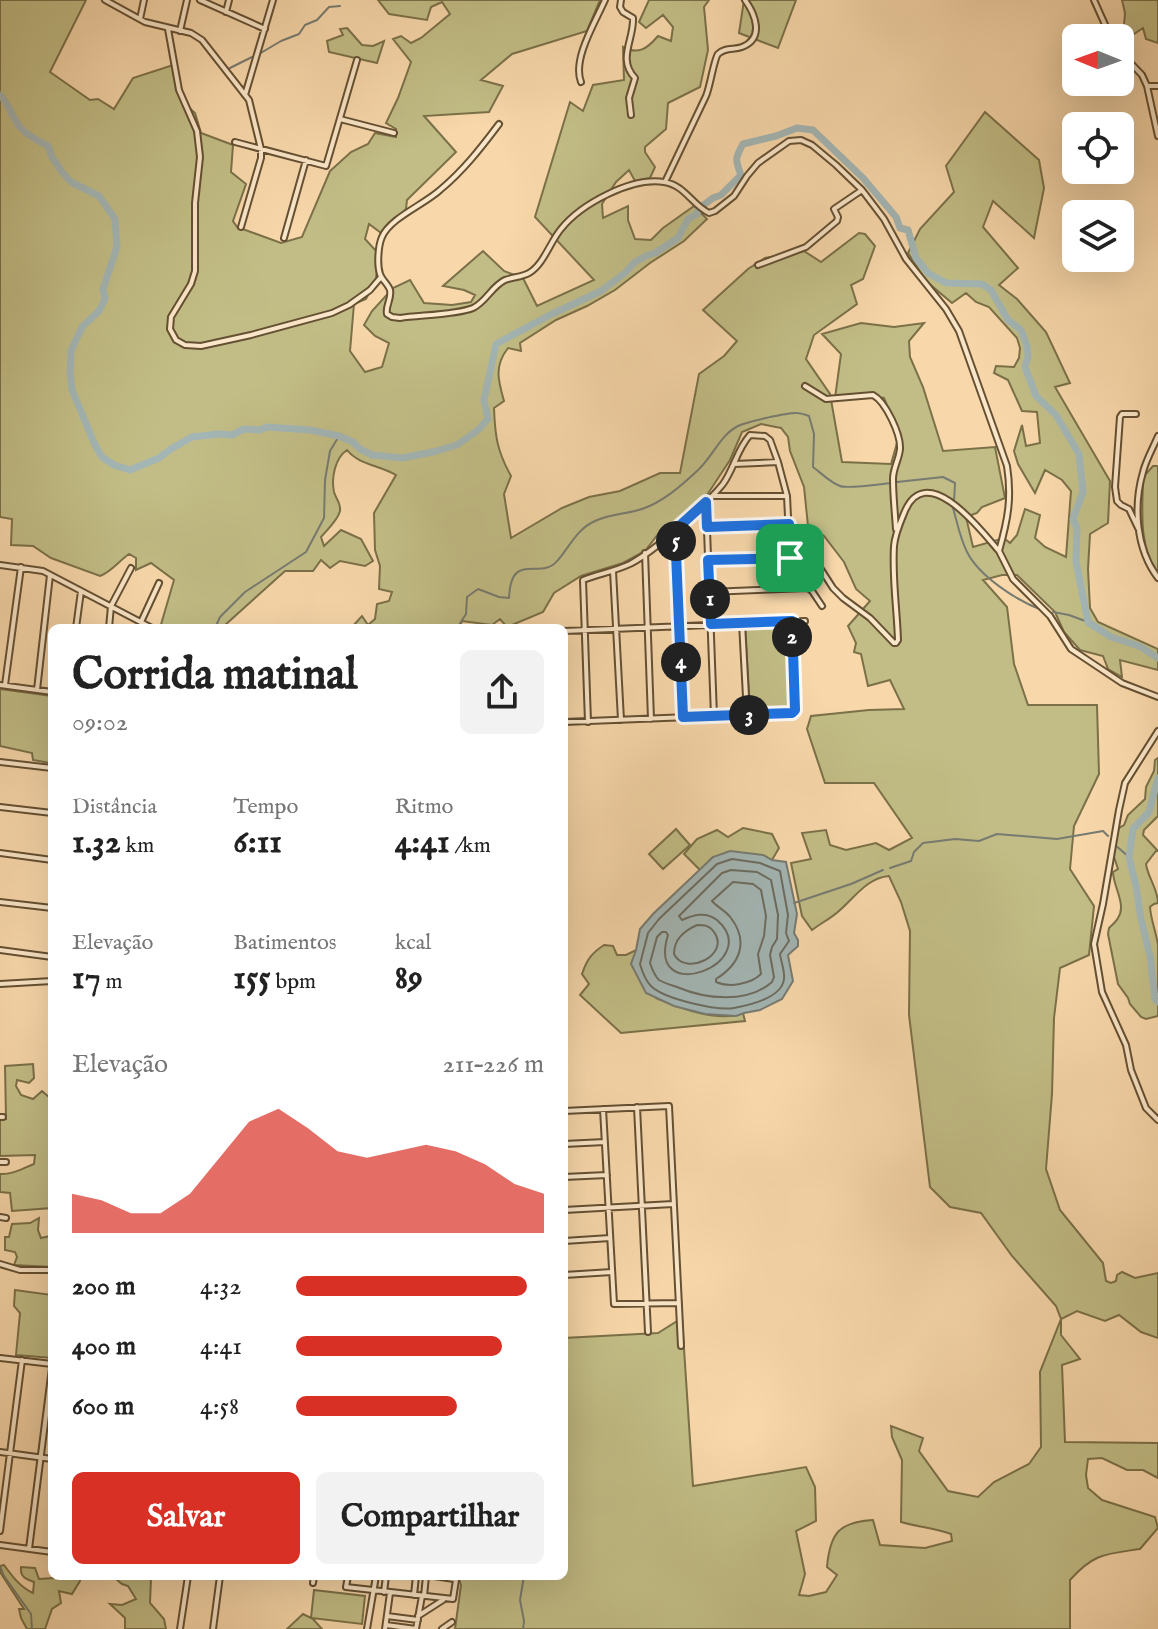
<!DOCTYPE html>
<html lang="pt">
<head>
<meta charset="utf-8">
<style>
  body { margin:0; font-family:"IM FELL English",serif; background:#f2f2f2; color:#222; height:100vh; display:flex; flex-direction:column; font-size:30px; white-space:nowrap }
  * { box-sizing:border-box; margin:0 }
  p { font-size:26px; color:#767676 }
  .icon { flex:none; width:44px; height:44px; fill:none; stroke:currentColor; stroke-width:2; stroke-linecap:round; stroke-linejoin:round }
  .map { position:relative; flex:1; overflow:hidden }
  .details { position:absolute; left:48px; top:624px; width:520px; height:956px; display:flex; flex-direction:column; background:#fff; border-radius:12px; box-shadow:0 8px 32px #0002 }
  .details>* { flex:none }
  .needle { width:52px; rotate:271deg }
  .fabs { position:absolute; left:1062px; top:24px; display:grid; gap:16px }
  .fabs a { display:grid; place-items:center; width:72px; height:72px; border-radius:12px; background:#fff; box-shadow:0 8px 32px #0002; font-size:40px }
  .pin { position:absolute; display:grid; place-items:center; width:68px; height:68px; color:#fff; margin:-34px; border-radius:16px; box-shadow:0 4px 12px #0006 }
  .km { position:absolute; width:40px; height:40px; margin:-20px; border-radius:50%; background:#222; color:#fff; font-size:22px; line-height:40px; text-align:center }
  .round { display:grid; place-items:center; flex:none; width:84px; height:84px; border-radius:12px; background:#f2f2f2 }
  .summary { display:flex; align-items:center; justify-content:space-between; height:136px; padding:0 24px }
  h1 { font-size:44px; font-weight:700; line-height:60px }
  .figures { display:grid; grid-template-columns:repeat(3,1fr); gap:12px; height:136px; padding:8px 24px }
  .figures div { display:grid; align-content:center }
  .figures b { font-size:34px; font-weight:700 }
  .figures small { font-size:22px; font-weight:400 }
  .figures p { font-size:22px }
  .chart { height:224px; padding:16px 24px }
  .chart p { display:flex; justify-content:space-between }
  .chart svg { width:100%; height:144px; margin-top:8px; fill:#d93025; opacity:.7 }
  .button { display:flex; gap:16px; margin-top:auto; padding:16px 24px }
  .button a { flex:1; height:92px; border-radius:12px; background:#d93025; color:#fff; font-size:32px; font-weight:700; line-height:92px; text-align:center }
  .button a+a { background:#f2f2f2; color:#222 }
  ul { padding:0 24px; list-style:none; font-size:26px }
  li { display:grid; grid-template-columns:128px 96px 1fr; align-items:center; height:60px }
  li i { height:20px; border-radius:10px; background:#d93025 }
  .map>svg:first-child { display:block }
  .green { fill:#c2bd86; stroke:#7b7048; stroke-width:2 }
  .water { fill:#a3b6b5; stroke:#777b71; stroke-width:2 }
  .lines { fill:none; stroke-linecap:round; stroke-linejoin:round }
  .shore { stroke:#6c6c60; stroke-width:2 }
  .stream { stroke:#777b71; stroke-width:2 }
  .river { stroke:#a3b6b5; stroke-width:7 }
  .minor-casing { stroke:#655033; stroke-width:8 }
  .minor { stroke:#fae6c8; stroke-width:4 }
  .route-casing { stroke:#fff; stroke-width:16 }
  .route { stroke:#1a73e8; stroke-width:10 }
</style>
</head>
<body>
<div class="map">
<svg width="1158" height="1629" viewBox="0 0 1158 1629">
  <rect width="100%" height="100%" fill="#f8d8ab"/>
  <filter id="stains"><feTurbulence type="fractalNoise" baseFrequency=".0025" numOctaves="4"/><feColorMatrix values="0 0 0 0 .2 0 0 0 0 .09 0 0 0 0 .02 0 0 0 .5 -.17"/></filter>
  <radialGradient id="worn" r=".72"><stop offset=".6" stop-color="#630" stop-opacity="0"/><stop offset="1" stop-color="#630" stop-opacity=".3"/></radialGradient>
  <path class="green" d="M0 0H86L50 72 90 100 98 99 114 109 133 78 173 65 176 81 187 106 195 113 201 133 233 145 231 172 246 184 233 221 237 227 281 243 302 237 330 171 351 152 368 144 375 133 396 137V129L386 123 398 98 411 62 393 39 401 36 411 43 421 38 450 14 442 2 431 7 427 20 389 14 378 0H600L587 31 512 54 481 80 503 86 489 112 424 116 456 152 407 200 406 209 381 233 369 224 365 239 378 253 376 280 366 299 354 304 350 351 365 372 382 367 389 343 375 336 364 325 372 311 393 288 410 280 424 303 452 305 471 302 475 295 464 290 443 286 483 251 504 271 523 278 537 306 594 280 535 217 570 102 583 111 593 85 624 80 623 47C638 55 647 49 658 36L671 41 673 27 663 15 646 28 639 22 649 0H709L704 7 708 50 700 87 668 103 666 129 645 147V152L655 167 650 178 635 181 629 170 616 182 602 204 603 218 628 206V220L635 239 651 240 663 228 694 206 707 219 684 241 650 263 615 290 587 306 556 320 520 343 521 351 508 348C494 366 498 380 504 401L494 408C495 436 497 451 511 476L504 494 511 538 562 508 589 497 620 491 660 473H680L699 374 724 356 737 341 703 310 748 269 765 258 804 251 821 262 859 233 865 234 875 246 863 279 851 285 857 304 814 335 806 359 830 394 842 462 891 464 899 436 884 398C868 395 852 399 835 398L841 354 822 334 861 323 894 327 924 323 909 341 910 357 923 387 943 451 995 447 1005 498 982 507 977 513 966 517 973 547 1004 538 1010 543 1017 535 1025 509 1040 515 1035 538 1045 547 1066 557 1071 491 1062 480 1045 470 1035 493 1018 464 1014 451 1022 425 1026 446 1040 443 1037 412 1022 411 1008 380 994 373 996 366 1014 367 1019 358 1020 348 1017 338 989 307 976 302 966 293 952 303 926 281 908 253 920 229 954 192 946 166 985 112 1039 160 1044 188 1034 238 993 201 983 227 1018 268 999 285 1017 299 1046 332 1070 383 1055 387 1110 481 1108 523 1090 534 1088 569 1090 608 1098 622 1158 649V670L1120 660 1122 677 1108 669 1103 656 1080 650 1064 632 1055 612 1017 575H1002L983 580 1007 607 1014 664 1028 705H1097L1099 774 1074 826 1070 869 1094 906 1089 955 1060 968 1054 1018 1052 1094 1046 1169 1060 1210 1103 1263 1106 1281 1111 1283 1116 1281 1117 1275 1122 1272 1135 1278 1158 1273V1338L1141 1332 1119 1315 1105 1321 1077 1311 1061 1319V1335L1080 1359 1062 1365 1065 1442 1158 1443V1478L1143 1470H1127L1102 1458 1088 1459 1086 1475 1088 1488 1102 1500 1155 1517 1158 1528 1140 1549C1106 1554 1094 1553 1070 1580V1629H455L461 1585 458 1576H564V1338L658 1333 682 1318 693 1486 806 1467 815 1487 816 1521 796 1531 805 1574 799 1595 809 1596 826 1592 837 1575 827 1567C830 1533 839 1522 873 1520L880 1545 925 1548 952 1541 951 1534C934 1528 918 1527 901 1522L902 1460 892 1437 891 1426 923 1438 919 1451 948 1491 978 1497 994 1482 1029 1464 1041 1447 1040 1372 1061 1319 1056 1306 1012 1256 981 1213 950 1207 930 1187 909 1015 910 931 901 902 889 876C867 878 855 897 840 910 832 918 821 923 812 930L802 916 791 863 811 859 802 833 826 830 830 845 846 850 876 843 889 850 912 838 874 783H825L807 729 811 716 869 710 904 709 890 680 868 686 861 654 854 652 856 643 848 626 870 601 856 589 844 562 824 536 808 526 804 487 790 451 788 437 781 428 761 424 742 432 730 460 707 495 694 509 659 533 645 551 623 563 581 576 554 593 543 612 507 627 500 619 492 625 462 621 459 628H351L362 616 368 625 375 619 377 604 389 601 392 592 379 589 380 566 375 550 374 513 396 475C379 465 359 465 347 450 335 458 331 478 334 492 336 499 341 503 340 511 338 520 327 530 321 537L324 546 341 530 361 539 373 561 365 566 340 561 330 568 321 560 313 571H285L224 626 225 628H160L174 580 151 563 136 570V558L129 554C119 561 111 572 100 576L51 558 33 546 11 545 12 519 0 517Z
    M744 0H796L778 48 739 33Z
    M1122 0H1158V43L1146 39 1143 28 1134 34 1123 37 1125 13Z
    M347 28 362 45 373 46 384 41 377 63 329 52 327 41 343 35 340 29Z
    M1153 466H1158V575C1139 547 1142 513 1143 481L1145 475Z
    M789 625 792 710 750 711 745 626Z
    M0 689 52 696V744L50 763 33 760 32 753 0 746Z
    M1158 758V816L1144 830 1143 835 1158 851H1156L1146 864C1148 878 1158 889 1158 903L1154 904 1150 907C1151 921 1156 931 1158 945 1158 968 1158 993 1158 1016L1146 1019 1141 1017 1130 1004 1128 998 1118 984 1108 934 1109 928C1112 925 1116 922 1118 918 1127 905 1113 886 1113 872L1118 869 1113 854 1116 833 1119 828 1124 825 1128 815 1145 799 1146 787 1154 771 1155 760Z
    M743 828 772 834 779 848 772 860 763 855 713 857 700 870 684 854 697 839 717 830 728 837Z
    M676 829 690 845 663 869 649 854Z
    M604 945 613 946 617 955H626L636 950 656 998C680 1008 719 1023 743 1013L745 1021 621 1033 580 995 589 984 582 974C587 959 592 953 604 945Z
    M33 1064 34 1078 29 1083 17 1080 16 1086 21 1095 33 1099 42 1091 49 1097V1072L52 1069V1208L12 1211 10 1193 0 1192V1174C12 1175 23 1168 34 1164L35 1155 0 1156V1119H6L5 1066Z
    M39 1218 38 1230 41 1238 50 1236 52 1230V1267L14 1265 17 1257 15 1252 5 1250V1237H9L12 1224 30 1223Z
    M15 1290 52 1295V1358L16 1355 20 1313 14 1306Z
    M4 1565C12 1576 20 1587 33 1593L34 1582C26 1579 20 1577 21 1567L35 1568 39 1579 54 1578 55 1576H80V1581L72 1594 59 1591 61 1603 52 1609 45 1629H27L21 1618 19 1609H24L0 1572V1566Z
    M151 1578 150 1603 164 1619 166 1629H125V1618L110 1604 122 1605 136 1599 128 1586 122 1584 116 1579Z
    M314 1590 365 1596 362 1624 312 1618 322 1629H287L303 1614 311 1618Z"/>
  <path class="water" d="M730 851 763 855 772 860 786 862 797 914 794 933 798 940V946L788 955 793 981 782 999 760 1010 744 1013 736 1016 705 1014 674 1006 646 993 631 964 636 950 640 929 653 914 713 857Z"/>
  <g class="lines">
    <path class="shore" d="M732 859 760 863 780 871 788 915 786 933 789 941 780 954C781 962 785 971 784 979 782 998 750 1005 734 1008 717 1011 664 999 651 986 646 981 642 971 640 964L648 933 659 919 717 864Z
      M731 870 757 872 771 880 778 915 777 939 772 947 770 955 774 977 772 982C747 1004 705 999 677 987 671 985 664 983 659 980 655 976 652 969 650 963L657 937 662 932H666L668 935C645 1009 766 963 717 920 706 911 693 915 682 920L679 916 722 873Z
      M733 882 753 884 761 890 766 916 764 936 758 954 761 974C751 984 729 988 716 982V979C740 964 749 942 731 918 726 911 717 907 712 901Z
      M697 925C704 925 709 925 714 932 731 955 685 977 674 954 674 939 684 931 697 925Z"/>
    <path class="stream" d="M259 54 281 41 299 34 305 25 317 20 329 7 340 6
      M230 68 252 57
      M897 482 943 477 955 483 954 501
      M953 508C957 522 960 538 967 552 979 576 1017 601 1042 610
      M1053 612 1069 615 1088 622
      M215 628 220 617 245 592 306 552 324 518 325 480 330 451 339 436
      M457 628 466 614 467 597 478 589 499 597 509 598C511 549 541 582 558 560 570 546 577 529 595 521 610 514 627 514 642 509 663 502 682 485 697 471 712 458 720 435 738 426 746 422 789 412 797 413 801 413 806 415 809 416L814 434 813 467C821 473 831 483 840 486 847 489 881 484 891 483
      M1115 845 1129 857
      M890 868 911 861 914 852 923 843 955 839 979 841 997 834 1057 839 1103 831 1108 836
      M794 903 851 884 883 870
      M0 1566 4 1576 31 1614 32 1629
      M523 1629 524 1621 520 1600 524 1576"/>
    <path class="river" d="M0 95C8 103 11 114 17 123 24 134 37 140 48 146L52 157 62 172 71 182 99 196 115 219 117 247 103 289 105 299 99 311 82 327 71 351 70 373 72 390 95 445 102 457 114 465 130 470 159 458 171 449 192 437 219 434 232 435 244 429 260 430 267 427 310 430 339 436 353 442 360 449 372 455 402 458 433 452 457 445 478 430 488 419 484 400 496 344 552 314 601 291 625 273 635 262 648 255 655 253 678 238 688 219 697 214 698 209 713 198 721 195 741 175C735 160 735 158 743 144L776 136 797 128 813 130 863 178 896 217 900 228 908 230 916 258 928 273 946 283 982 284 991 290 1008 320 1021 330 1027 346 1028 356 1025 367 1036 396 1056 415 1079 454 1083 492 1073 519 1077 528 1076 562 1088 622 1111 637 1139 646 1158 658
      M1158 778 1149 812 1133 829 1129 857 1136 886 1141 919 1150 956 1155 999 1158 1002"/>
    <g class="minor-casing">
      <path id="minor" d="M105 0 145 22 191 33 202 40 249 100 261 149V158L241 227
        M200 0 265 29
        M621 0 620 7 623 12 633 18C634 40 617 59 635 78L629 98 631 115
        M1094 0 1111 38
        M226 12 229 0
        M140 19 144 0
        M168 29 179 90 197 131 200 157 195 203V271L191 284 171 317 170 329 176 340 185 345 201 346 251 335 332 313 349 305 370 290 381 277
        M180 31 187 0
        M1120 52 1142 75 1147 86 1158 136
        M581 82C572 59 596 21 605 0
        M1147 86H1158
        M245 95 273 0
        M340 119 394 133
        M499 124C481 148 463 171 440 190 425 204 390 218 382 237 378 246 377 265 380 274 382 280 388 284 390 290 392 299 385 306 387 314L392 317 400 318C419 315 456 315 473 308 486 302 492 286 505 280 513 277 522 277 529 273 544 264 550 242 561 229 581 204 631 177 664 182 685 185 692 205 709 213L715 211 734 196 747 176 758 163 789 141 801 140 812 145 836 165 862 190 884 219 906 259 946 309 959 331 1007 466C1012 498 1008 519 999 551L1013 579 1050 616 1071 649 1122 683 1158 697
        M235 142 326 166 357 60
        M665 182 706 96C710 87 714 59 718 54 725 47 734 50 742 47 765 38 755 14 745 0
        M284 238 306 160
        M758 265 806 247 837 221 838 217 834 209 862 190
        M805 386 826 399 873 395C886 402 901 435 900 449 899 460 893 468 893 479 893 496 895 513 896 529
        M1136 414H1122L1120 417 1115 487 1117 501 1121 505 1129 509 1138 528
        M1158 436C1153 448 1146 460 1143 472 1133 507 1136 549 1158 578
        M734 464 778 462
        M713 496H787
        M706 503 714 716
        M707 527 788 524
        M675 530 683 717
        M645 553 651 719
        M708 560 808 557 815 560 833 588 843 598 870 618 894 643H896L898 640C897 609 892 577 894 546 895 534 900 523 905 511 927 460 981 530 998 550
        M0 565 43 571 152 628
        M613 571 621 720
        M709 592 808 588 812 591 822 606
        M742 623 747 715
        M76 628 81 591
        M109 628 111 606 131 568
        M140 628 141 622 159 583
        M564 631 805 621
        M0 685 52 692
        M5 685 21 567
        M37 690 50 575
        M564 722 792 713 795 710 792 621
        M588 722 583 580C599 574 615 571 630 564 655 551 705 506 723 484 734 469 737 449 750 435L765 436 770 440 778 462 787 496 790 558
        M1158 731 1125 783 1119 810 1103 904 1094 944 1102 992 1126 1045 1131 1070 1146 1108 1158 1120
        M0 762 52 768
        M0 807 52 813
        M0 853 52 860
        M0 902 52 908
        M0 950 52 957
        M0 984 52 981
        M637 1107 648 1332
        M603 1109 614 1304 679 1303
        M564 1111 669 1106 681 1346
        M0 1117H3
        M564 1144 605 1142
        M0 1162H6
        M564 1177 607 1175
        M564 1210 673 1204
        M0 1217 6 1218
        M564 1241 610 1238
        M0 1264 20 1270H52
        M564 1275 612 1272
        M0 1358 52 1364
        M0 1452 52 1459
        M0 1531 22 1360
        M0 1545 52 1552
        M29 1549 52 1368
        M348 1576 346 1587 453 1599 456 1580 454 1579 434 1576
        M313 1583 314 1576
        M384 1592 386 1576
        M414 1595 416 1576
        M424 1596 426 1576
        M387 1616 418 1620
        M418 1616 443 1600
        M386 1625 416 1629
        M180 1629 188 1576
        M213 1629 220 1576
        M367 1629 376 1576
        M385 1629 390 1593
        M416 1629 422 1596
        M442 1629 452 1622"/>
    </g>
    <use href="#minor" class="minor"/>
  </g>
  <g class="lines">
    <g class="route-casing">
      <path id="route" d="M706 502 707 527 789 524 790 558 708 560 711 624 792 621 795 710 792 713 683 717 675 530Z"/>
    </g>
    <use href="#route" class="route"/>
  </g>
  <rect width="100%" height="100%" filter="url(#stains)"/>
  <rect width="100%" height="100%" fill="url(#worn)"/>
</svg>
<div class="fabs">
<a><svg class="needle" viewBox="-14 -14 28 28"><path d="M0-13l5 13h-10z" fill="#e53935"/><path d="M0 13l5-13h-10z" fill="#767676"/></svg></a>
<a><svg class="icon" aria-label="locate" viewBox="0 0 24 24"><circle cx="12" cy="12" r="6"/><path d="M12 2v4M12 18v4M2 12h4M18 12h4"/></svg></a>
<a><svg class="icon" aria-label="layers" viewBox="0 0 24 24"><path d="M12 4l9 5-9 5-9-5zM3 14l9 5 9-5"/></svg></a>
</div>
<div class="pin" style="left:790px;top:558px;background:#1e9e55"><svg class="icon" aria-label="arrive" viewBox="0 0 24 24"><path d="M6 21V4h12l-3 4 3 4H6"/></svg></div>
<b class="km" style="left:710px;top:599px">1</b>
<b class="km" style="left:792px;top:637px">2</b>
<b class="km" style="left:749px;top:715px">3</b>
<b class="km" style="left:681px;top:662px">4</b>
<b class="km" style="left:676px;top:541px">5</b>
<section class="details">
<div class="summary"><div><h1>Corrida matinal</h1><p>09:02</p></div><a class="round"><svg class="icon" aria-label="share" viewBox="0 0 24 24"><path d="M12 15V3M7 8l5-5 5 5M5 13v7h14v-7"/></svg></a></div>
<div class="figures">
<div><p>Distância</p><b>1.32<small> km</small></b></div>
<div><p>Tempo</p><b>6:11</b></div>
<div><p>Ritmo</p><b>4:41<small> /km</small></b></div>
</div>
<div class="figures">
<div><p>Elevação</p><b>17<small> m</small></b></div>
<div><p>Batimentos</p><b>155<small> bpm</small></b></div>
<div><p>kcal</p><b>89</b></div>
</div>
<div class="chart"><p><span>Elevação</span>211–226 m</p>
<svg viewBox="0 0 160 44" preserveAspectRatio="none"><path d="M0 44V32L10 34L20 38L30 38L40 32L50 21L60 10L70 6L80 12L90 19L100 21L110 19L120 17L130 19L140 23L150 29L160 32V44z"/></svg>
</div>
<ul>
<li><b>200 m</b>4:32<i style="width:93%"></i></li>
<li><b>400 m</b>4:41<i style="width:83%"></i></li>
<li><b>600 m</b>4:58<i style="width:65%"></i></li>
</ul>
<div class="button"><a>Salvar</a><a>Compartilhar</a></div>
</section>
</div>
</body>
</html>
